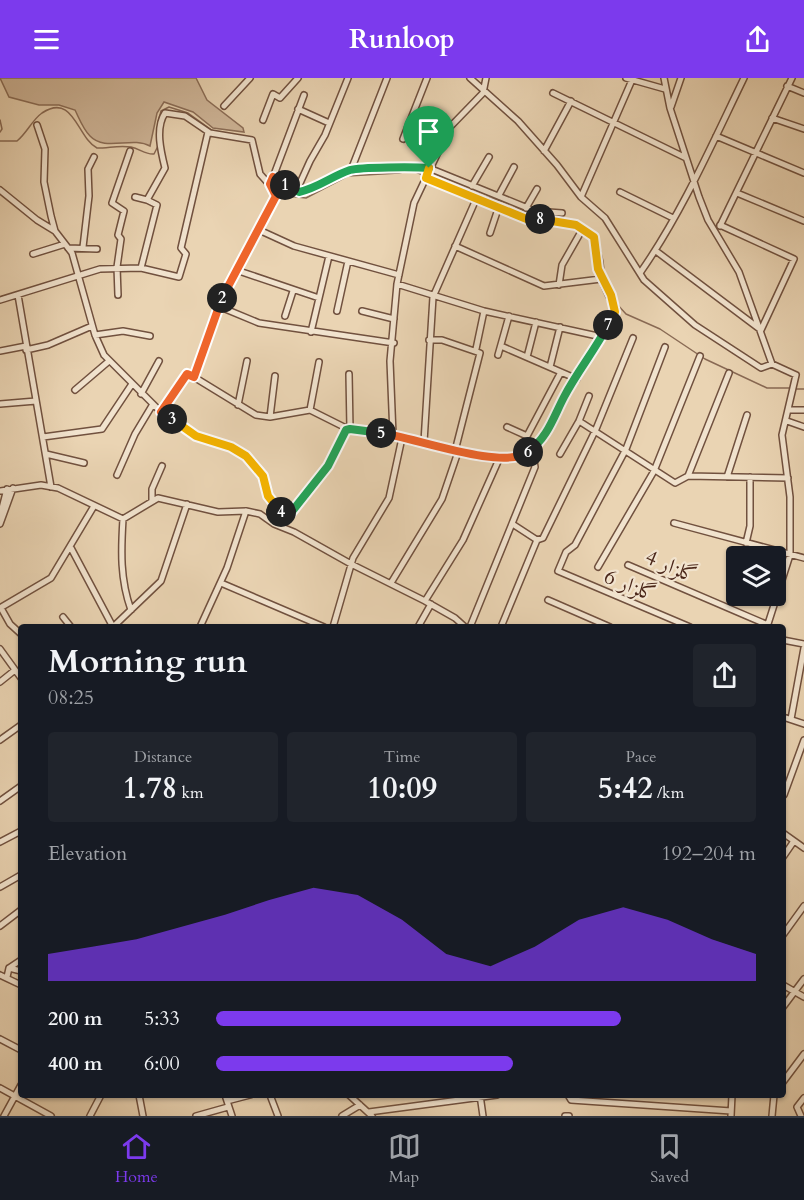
<!DOCTYPE html>
<html lang="en">
<head>
<meta charset="utf-8">
<style>
  body { margin:0; font-family:Cardo,Amiri,serif; background:#20242c; color:#f1f3f6; height:100vh; display:flex; flex-direction:column; font-size:22px; white-space:nowrap }
  * { box-sizing:border-box; margin:0 }
  p { font-size:20px; color:#9ea1a6 }
  .icon { flex:none; width:33px; height:33px; fill:none; stroke:currentColor; stroke-width:2; stroke-linecap:round; stroke-linejoin:round }
  .map { position:relative; flex:1; overflow:hidden }
  .drawer { position:absolute; left:18px; top:546px; width:768px; height:474px; display:flex; flex-direction:column; background:#171b24; border-radius:6px; box-shadow:0 2px 4px #0004 }
  .drawer>* { flex:none }
  .buttons { position:absolute; left:726px; top:468px; display:grid; gap:12px }
  .buttons a { display:grid; place-items:center; width:60px; height:60px; border-radius:6px; background:#171b24; box-shadow:0 2px 4px #0004; font-size:30px }
  .pin { position:absolute; display:grid; place-items:center; width:51px; height:51px; color:#fff; margin:-62px -26px; border-radius:50% 50% 50% 0; rotate:-45deg; box-shadow:0 0 6px #0007 }
  .pin .icon { rotate:45deg }
  .km { position:absolute; width:30px; height:30px; margin:-15px; border-radius:50%; background:#222; color:#fff; font-size:16px; line-height:30px; text-align:center }
  .round { display:grid; place-items:center; flex:none; width:63px; height:63px; border-radius:6px; background:#20242c }
  .overview { display:flex; align-items:center; justify-content:space-between; height:102px; padding:0 30px }
  h1 { font-size:33px; font-weight:800; line-height:45px }
  .metrics { display:grid; grid-template-columns:repeat(3,1fr); gap:9px; height:102px; padding:6px 30px }
  .metrics div { display:grid; align-content:center; border-radius:6px; background:#20242c; text-align:center }
  .metrics b { font-size:30px; font-weight:800 }
  .metrics small { font-size:16px; font-weight:400 }
  .metrics p { font-size:16px }
  .chart { height:168px; padding:12px 30px }
  .chart p { display:flex; justify-content:space-between }
  .chart svg { width:100%; height:108px; margin-top:6px; fill:#7c3aed; opacity:.7 }
  ul { padding:0 30px; list-style:none; font-size:20px }
  li { display:grid; grid-template-columns:96px 72px 1fr; align-items:center; height:45px }
  li i { height:15px; border-radius:8px; background:#7c3aed }
  header { display:flex; justify-content:space-between; align-items:center; height:78px; padding:0 30px; background:#7c3aed; color:#fff; font-size:27px; font-weight:800 }
  .menu { display:flex; justify-content:space-around; align-items:center; height:84px; border-top:2px solid #363941; background:#171b24; font-size:16px; color:#9ea1a6 }
  .menu a { display:grid; justify-items:center; gap:3px }
  .menu .active { color:#7c3aed }
  .map>svg:first-child { display:block }
  .green { fill:#cfb699; stroke:#8c6e58; stroke-width:1.5 }
  .lines { fill:none; stroke-linecap:round; stroke-linejoin:round }
  .stream { stroke:#896a55; stroke-width:1.5 }
  .minor-casing { stroke:#71513f; stroke-width:8 }
  .minor { stroke:#f1e3ce; stroke-width:5 }
  .split-1-casing { stroke:#fff; stroke-width:12 }
  .split-2-casing { stroke:#fff; stroke-width:12 }
  .split-3-casing { stroke:#fff; stroke-width:12 }
  .split-4-casing { stroke:#fff; stroke-width:12 }
  .split-5-casing { stroke:#fff; stroke-width:12 }
  .split-6-casing { stroke:#fff; stroke-width:12 }
  .split-7-casing { stroke:#fff; stroke-width:12 }
  .split-8-casing { stroke:#fff; stroke-width:12 }
  .split-9-casing { stroke:#fff; stroke-width:12 }
  .split-1 { stroke:#22a559; stroke-width:8 }
  .split-2 { stroke:#f0652b; stroke-width:8 }
  .split-3 { stroke:#f0652b; stroke-width:8 }
  .split-4 { stroke:#f5b400; stroke-width:8 }
  .split-5 { stroke:#22a559; stroke-width:8 }
  .split-6 { stroke:#f0652b; stroke-width:8 }
  .split-7 { stroke:#22a559; stroke-width:8 }
  .split-8 { stroke:#f5b400; stroke-width:8 }
  .split-9 { stroke:#f5b400; stroke-width:8 }
  .labels { text-anchor:middle; stroke-width:4.5; stroke-linejoin:round; paint-order:stroke }
  .street-label { font-size:21px; fill:#492518; stroke:#f1e3ce }
</style>
</head>
<body>
<header><svg class="icon" aria-label="menu" viewBox="0 0 24 24"><path d="M4 6h16M4 12h16M4 18h16"/></svg>Runloop<svg class="icon" aria-label="share" viewBox="0 0 24 24"><path d="M12 15V3M7 8l5-5 5 5M5 13v7h14v-7"/></svg></header>
<div class="map">
<svg width="804" height="1038" viewBox="0 0 804 1038">
  <rect width="100%" height="100%" fill="#ead4b3"/>
  <filter id="stains"><feTurbulence type="fractalNoise" baseFrequency=".00333" numOctaves="4"/><feColorMatrix values="0 0 0 0 .2 0 0 0 0 .09 0 0 0 0 .02 0 0 0 .5 -.17"/></filter>
  <radialGradient id="worn" r=".72"><stop offset=".6" stop-color="#630" stop-opacity="0"/><stop offset="1" stop-color="#630" stop-opacity=".3"/></radialGradient>
  <path class="green" d="M0 0H196L207 22 243 50 244 54 213 50 193 34 164 24 157 35 150 68C132 58 105 74 90 58 83 51 79 40 75 32L59 27H39L9 19Z"/>
  <g class="lines">
    <path class="stream" d="M0 42 2 51 0 54
      M158 45 161 33 169 29 188 35 213 53
      M226 55 250 60
      M254 62 259 80
      M0 63H17C27 55 32 42 42 35 74 14 77 60 97 70 109 70 119 67 131 69 140 71 146 77 154 76L158 68
      M443 105 458 108 463 113
      M277 111 288 118 306 120 348 98 399 95 411 92 425 98
      M467 114 509 125
      M513 127C539 144 570 134 591 153
      M597 159 603 183 605 201 616 225 626 236 660 251 705 281 767 310H791
      M796 311H804"/>
    <g class="minor-casing">
      <path id="minor" d="M470 0 518 43 557 87 581 119 605 140 644 202 695 247 761 290 772 286 796 297
        M626 0 665 11
        M664 0 670 30 699 119 708 142 739 194 772 286
        M787 8 804 15
        M483 15 486 0
        M553 15 686 80
        M224 28 250 0
        M671 29 681 0
        M298 31 329 45
        M772 40 804 51
        M263 42 273 16 280 20 298 0
        M37 47 45 71 44 104 51 138 55 153 72 175 95 257 104 277 161 334 196 358 231 369 246 378 263 398 268 419 286 441
        M716 58 804 95
        M403 61 427 0
        M544 73 571 23
        M351 92 387 0
        M273 99 299 115 316 110 351 92 394 91 405 88 429 90 535 133 562 135
        M272 102 304 17
        M472 108 489 79
        M0 112 37 142 55 153
        M296 114 310 83 325 57 348 0
        M620 114 673 140
        M737 115 804 143
        M499 117 514 89
        M135 119 147 122
        M581 119 632 2
        M526 130 537 111
        M720 148 792 0
        M259 152 294 168 399 197
        M490 155 499 128
        M455 168 544 208 601 201
        M83 169 89 118 88 91 94 79
        M68 170 97 171
        M656 173 761 252 794 181 720 147
        M33 176 65 166
        M141 190 157 127 147 122 165 90C161 74 155 50 165 35L185 38 210 55 252 62 260 96 276 114V118L218 228 194 299
        M236 192 319 220
        M640 195C682 135 712 66 744 0
        M397 206 484 233 602 259
        M559 207 562 187 582 152
        M18 217 51 409
        M118 217 117 189 121 161 118 157 124 133 112 125 130 73
        M0 222 100 191 141 190 179 199 186 176 181 170 208 54
        M218 228 259 245 394 265
        M337 233 348 183
        M362 233 394 241
        M285 238 293 213
        M311 254 329 178
        M95 257 123 253 150 258
        M429 262H442L480 275 455 373
        M501 268 577 301
        M665 269 626 371 575 467 566 474 558 493 690 549
        M476 271 484 233
        M26 272 48 267 92 248
        M0 273 26 268
        M498 277 509 238
        M527 279 536 244
        M550 289 560 249
        M349 296 350 351
        M75 312 109 283
        M141 316 159 283
        M0 326 36 323
        M238 327 247 283
        M310 332 319 284
        M790 332H804
        M161 334 189 296 256 337 270 339 310 332 348 351
        M270 339 275 298
        M579 343 675 405 688 398 788 400
        M787 343 804 349
        M507 349 527 358 561 294
        M393 357 390 283 397 206 414 125 450 49 483 15
        M43 359 102 351 132 306
        M424 364 433 219 477 119
        M46 376 84 385
        M560 376 579 343 589 318
        M117 397 135 356 153 326
        M688 398 729 295
        M727 399 747 337
        M0 413 41 407 58 410 123 441 158 420 218 434 246 433 260 436 274 446 294 454 351 486 425 523 455 540 465 549
        M152 422V411L162 388
        M0 438 7 411
        M123 441C121 473 120 501 131 532
        M674 445 804 480
        M0 446 13 410
        M280 447 329 388 348 351C382 350 419 363 452 372 467 376 511 384 524 377 548 364 553 337 566 317 583 289 600 263 615 234 611 219 602 207 599 193 596 181 597 170 594 158L576 147 529 142 426 100
        M514 447 537 462
        M746 465 750 448V399
        M71 470 113 549
        M628 487 768 547
        M598 489 654 393 700 278
        M221 505 324 549
        M391 505 442 421 458 374
        M548 522 610 549
        M425 523 463 462 500 379
        M0 530 51 500 94 428
        M1 530 10 546 21 556
        M63 539 71 549
        M113 549 161 503 187 426
        M200 549 227 490 246 433
        M333 549 353 480 389 420 402 360
        M418 549 431 526
        M470 549 535 389 532 371
        M501 549 537 462 543 460 596 351 633 260
        M767 549 790 477V419L782 357 796 297
        M783 562 804 566
        M0 571 21 600
        M0 604 15 592
        M783 639 804 646
        M791 641 804 570
        M0 662 21 647
        M784 717 804 662
        M0 723 21 708
        M783 755 804 770
        M0 764 21 753
        M783 779 794 763
        M0 809 21 797
        M0 848 21 832
        M783 857 804 828
        M9 890 21 893
        M0 897 21 907
        M7 899 9 890 21 882
        M783 907 804 919
        M783 929 804 901
        M0 961 21 972
        M783 1004 804 976
        M0 1010 51 1038
        M139 1017 143 1038
        M225 1017 232 1038
        M270 1017 278 1038
        M349 1017 372 1038
        M480 1017 483 1038
        M568 1017 571 1022 731 1033
        M227 1023 250 1017
        M369 1034 497 1017
        M4 1038 21 1007
        M90 1038 101 1017
        M196 1038 228 1029
        M342 1038 360 1027
        M565 1038H569
        M731 1038 732 1017
        M772 1038 774 1017
        M801 1038 797 1029 804 1020"/>
    </g>
    <use href="#minor" class="minor"/>
  </g>
  <g class="lines">
    <g class="split-1-casing">
      <path id="split-1" d="M285 107 299 114C318 110 332 98 350 92 361 89 415 89 429 90"/>
    </g>
    <g class="split-2-casing">
      <path id="split-2" d="M222 220 276 118 270 106 273 99 285 107"/>
    </g>
    <g class="split-3-casing">
      <path id="split-3" d="M172 341 161 334 187 296 194 299 222 220"/>
    </g>
    <g class="split-4-casing">
      <path id="split-4" d="M172 341 196 358 231 369 246 378 263 398 268 418 281 434"/>
    </g>
    <g class="split-5-casing">
      <path id="split-5" d="M281 434 286 441 328 388 346 352 350 351 381 355"/>
    </g>
    <g class="split-6-casing">
      <path id="split-6" d="M381 355C413 359 503 393 528 374"/>
    </g>
    <g class="split-7-casing">
      <path id="split-7" d="M528 374C548 359 553 340 564 319 577 294 595 272 608 247"/>
    </g>
    <g class="split-8-casing">
      <path id="split-8" d="M540 141 576 147 594 159 598 191 611 217 615 234 608 247"/>
    </g>
    <g class="split-9-casing">
      <path id="split-9" d="M429 90 426 100 529 142 540 141"/>
    </g>
    <use href="#split-1" class="split-1"/>
    <use href="#split-2" class="split-2"/>
    <use href="#split-3" class="split-3"/>
    <use href="#split-4" class="split-4"/>
    <use href="#split-5" class="split-5"/>
    <use href="#split-6" class="split-6"/>
    <use href="#split-7" class="split-7"/>
    <use href="#split-8" class="split-8"/>
    <use href="#split-9" class="split-9"/>
  </g>
  <g class="labels">
    <g class="street-label">
      <text transform="translate(671 488) rotate(23)" y="7">گلزار 4</text>
      <text transform="translate(630 507) rotate(22)" y="7">گلزار 6</text>
    </g>
  </g>
  <rect width="100%" height="100%" filter="url(#stains)"/>
  <rect width="100%" height="100%" fill="url(#worn)"/>
</svg>
<div class="buttons">
<a><svg class="icon" aria-label="layers" viewBox="0 0 24 24"><path d="M12 4l9 5-9 5-9-5zM3 14l9 5 9-5"/></svg></a>
</div>
<div class="pin" style="left:429px;top:90px;background:#1e9e55"><svg class="icon" aria-label="arrive" viewBox="0 0 24 24"><path d="M6 21V4h12l-3 4 3 4H6"/></svg></div>
<b class="km" style="left:285px;top:107px">1</b>
<b class="km" style="left:222px;top:220px">2</b>
<b class="km" style="left:172px;top:341px">3</b>
<b class="km" style="left:281px;top:434px">4</b>
<b class="km" style="left:381px;top:355px">5</b>
<b class="km" style="left:528px;top:374px">6</b>
<b class="km" style="left:608px;top:247px">7</b>
<b class="km" style="left:540px;top:141px">8</b>
<section class="drawer">
<div class="overview"><div><h1>Morning run</h1><p>08:25</p></div><a class="round"><svg class="icon" aria-label="share" viewBox="0 0 24 24"><path d="M12 15V3M7 8l5-5 5 5M5 13v7h14v-7"/></svg></a></div>
<div class="metrics">
<div><p>Distance</p><b>1.78<small> km</small></b></div>
<div><p>Time</p><b>10:09</b></div>
<div><p>Pace</p><b>5:42<small> /km</small></b></div>
</div>
<div class="chart"><p><span>Elevation</span>192–204 m</p>
<svg viewBox="0 0 160 44" preserveAspectRatio="none"><path d="M0 44V33L10 30L20 27L30 22L40 17L50 11L60 6L70 9L80 19L90 33L100 38L110 30L120 19L130 14L140 19L150 27L160 33V44z"/></svg>
</div>
<ul>
<li><b>200 m</b>5:33<i style="width:75%"></i></li>
<li><b>400 m</b>6:00<i style="width:55%"></i></li>
</ul>
</section>
</div>
<nav class="menu">
<a class="active"><svg class="icon" aria-label="home" viewBox="0 0 24 24"><path d="M3 11l9-7 9 7M6 9v11h12V9"/></svg>Home</a>
<a><svg class="icon" aria-label="map" viewBox="0 0 24 24"><path d="M3 6l6-2 6 2 6-2v14l-6 2-6-2-6 2zM9 4v14M15 6v14"/></svg>Map</a>
<a><svg class="icon" aria-label="saved" viewBox="0 0 24 24"><path d="M7 4h10v16l-5-4-5 4z"/></svg>Saved</a>
</nav>
</body>
</html>
